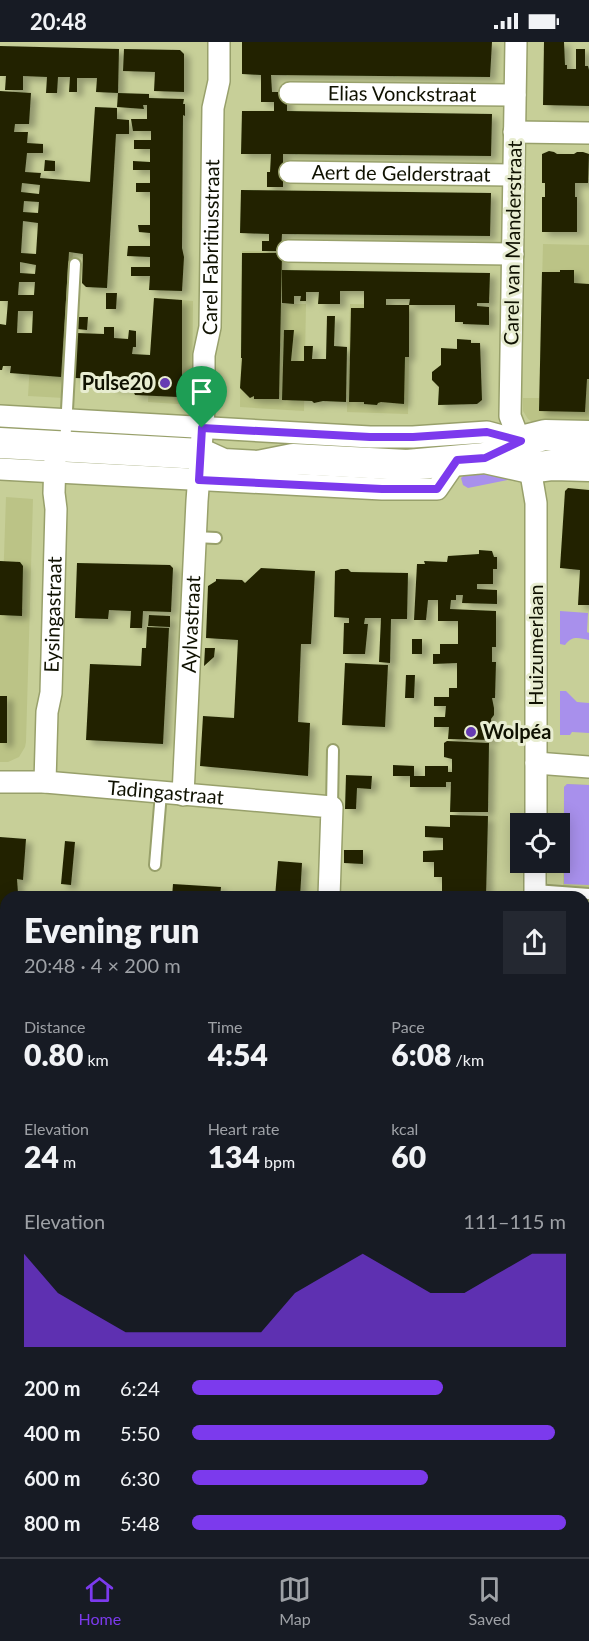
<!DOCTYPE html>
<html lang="en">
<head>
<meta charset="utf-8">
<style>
  body { margin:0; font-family:Lato,sans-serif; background:#242831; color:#f1f3f6; height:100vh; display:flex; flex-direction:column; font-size:22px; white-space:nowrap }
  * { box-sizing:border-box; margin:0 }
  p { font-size:20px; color:#9ea1a6 }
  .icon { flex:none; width:33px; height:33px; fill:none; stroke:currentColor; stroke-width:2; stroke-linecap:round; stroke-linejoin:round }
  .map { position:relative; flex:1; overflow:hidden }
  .side { position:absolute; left:0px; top:849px; width:590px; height:666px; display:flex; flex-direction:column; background:#171b24; border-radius:18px 18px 0 0; box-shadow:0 3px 15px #0003 }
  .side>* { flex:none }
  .controls { position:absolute; left:510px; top:771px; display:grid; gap:12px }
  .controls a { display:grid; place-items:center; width:60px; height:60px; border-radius:0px; background:#171b24; box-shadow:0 3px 15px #0003; font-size:30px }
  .pin { position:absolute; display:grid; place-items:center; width:51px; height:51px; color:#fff; margin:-62px -26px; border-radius:50% 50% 50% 0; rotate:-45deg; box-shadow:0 0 6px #0007 }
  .pin .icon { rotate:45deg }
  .round { display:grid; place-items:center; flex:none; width:63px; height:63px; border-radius:0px; background:#242831 }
  .overview { display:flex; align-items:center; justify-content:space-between; height:102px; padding:0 24px }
  h1 { font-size:33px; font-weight:800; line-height:45px }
  .metrics { display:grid; grid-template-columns:repeat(3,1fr); gap:9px; height:102px; padding:6px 24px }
  .metrics div { display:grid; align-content:center }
  .metrics b { font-size:30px; font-weight:800 }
  .metrics small { font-size:16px; font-weight:400 }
  .metrics p { font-size:16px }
  .chart { height:168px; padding:12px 24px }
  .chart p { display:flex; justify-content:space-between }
  .chart svg { width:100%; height:108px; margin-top:6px; fill:#7c3aed; opacity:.7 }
  ul { padding:0 24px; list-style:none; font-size:20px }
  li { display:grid; grid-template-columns:96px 72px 1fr; align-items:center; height:45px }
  li i { height:15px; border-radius:8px; background:#7c3aed }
  .status { display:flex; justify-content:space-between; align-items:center; height:42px; padding:0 30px; background:#171b24; direction:ltr }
  .status svg { height:16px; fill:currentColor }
  .tabs { display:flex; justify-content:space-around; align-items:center; height:84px; border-top:2px solid #363941; background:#171b24; font-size:16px; color:#9ea1a6 }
  .tabs a { display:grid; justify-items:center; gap:3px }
  .tabs .active { color:#7c3aed }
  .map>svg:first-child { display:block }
  .built { fill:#bbc386 }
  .green { fill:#a890ec }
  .building { fill:#212402; fill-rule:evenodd; filter:url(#shadow) }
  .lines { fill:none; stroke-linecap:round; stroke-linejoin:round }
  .lane-casing { stroke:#98a06b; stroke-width:14 }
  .street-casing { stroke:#98a06b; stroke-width:24 }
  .secondary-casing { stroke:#98a06b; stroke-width:33 }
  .lane { stroke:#fff; stroke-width:10 }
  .street { stroke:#fff; stroke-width:21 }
  .secondary { stroke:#fff; stroke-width:30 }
  .route-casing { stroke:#fff; stroke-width:12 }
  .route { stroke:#7c3aed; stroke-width:8 }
  .poi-dot { fill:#663bb3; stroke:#e8edd1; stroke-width:2 }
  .labels { text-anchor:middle; stroke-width:6; stroke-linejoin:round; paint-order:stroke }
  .street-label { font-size:20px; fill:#0f1101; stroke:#e8edd1 }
  .poi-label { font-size:20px; font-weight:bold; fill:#0f1101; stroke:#e8edd1; text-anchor:end }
</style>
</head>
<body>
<div class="status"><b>20:48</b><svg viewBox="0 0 49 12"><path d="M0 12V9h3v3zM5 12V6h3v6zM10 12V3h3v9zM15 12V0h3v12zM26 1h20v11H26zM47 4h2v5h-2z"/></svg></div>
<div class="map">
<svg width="589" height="1515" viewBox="0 0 589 1515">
  <defs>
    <filter id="shadow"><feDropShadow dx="6" dy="4" stdDeviation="3" flood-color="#0004"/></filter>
  </defs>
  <rect width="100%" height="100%" fill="#c7cf98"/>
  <path class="built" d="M543 202 589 203V387L539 384 528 377 523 369V356H539Z
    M37 209 73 211 64 356 28 354Z
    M242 209 283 210 281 262H306L304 369 240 365Z
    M154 256 193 259 192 363 148 360Z
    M350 262 410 263 408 372 347 370Z
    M6 455 33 457 26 700 25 705 19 715 8 720H0V573H2Z
    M567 742 589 743V976L584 975V855H563L564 745Z"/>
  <path class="green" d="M469 429 517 436 468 446 463 443 461 436Z
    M560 569 588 571 587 590 589 591V598C579 596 572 593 565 603L560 602Z
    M560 649H566L577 660 589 661V691L572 690 570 693H560Z
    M567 742 589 743V843L564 842V745Z
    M6 992V1064L0 1063V993Z"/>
  <path class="building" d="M242 0H492L490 35 271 33 272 50H284L287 58V69L492 72 491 114 283 112V145H267V130H270L271 112H241L242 69H274V60H261V33L242 32Z
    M544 0H564L565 23H567V27H576V7H585V24H588L589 28V64L543 63Z
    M0 4 119 7 118 51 96 50 97 36H77V50H69L70 35H58L57 51H46L47 35 23 34V48H5L6 34H0Z
    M124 7 180 8 184 12V50L154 49 155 30 123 29Z
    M0 49 31 51 29 82H15L14 90H28L27 101 43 102V111H27L25 130 41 131 40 136 90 140 95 65 117 66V77L129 78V92H116L107 246 86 245 82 241 83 212 69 210 61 335 10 331 11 324H3L2 328H0V282L6 283 8 259H0ZM22 141 40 143 39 152 21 150ZM24 159 39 160 38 171 23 170ZM23 179 38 181 36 212 21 211ZM20 220 36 223 35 232 20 231ZM19 240H35L34 253H18ZM18 269H33L32 291H17Z
    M118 51 149 52V56L184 57 183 62H185V74L183 73 182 206 184 215 182 249 149 248 150 234H131V225H150V215L127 214 128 204H150V191L139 190 138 183H150V150H136V141H150V128H133V119L150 120V107H134V98H151V89H133L131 77H147V63H143L144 67 117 65Z
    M549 109 554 110 557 112H574L577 110H583L589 112 588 141H575V155H577V190H542V155H545V141H542V112Z
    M45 118 55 119V129H44Z
    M241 148 491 151 490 194 282 192 281 209H262V199H269V192L240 191Z
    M242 211H282L279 357H254V354L250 356 240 346 242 316H241Z
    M282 228 490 231 489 261H477V264L489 265V283L463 282V280H455V263H409L410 257H386V263H409V315H405L404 362 381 360 378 361 377 363 364 362V360H349L351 266H364V249H340V262H318L319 250H306V259H300L301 254H294V262L282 261Z
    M560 228H574V241L589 242V337H587L585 370 539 369 542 230H560Z
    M106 251H117L116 267H106Z
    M154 256 182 258V342L181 352 178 355 135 353 132 346 111 345 108 337 75 336 77 291 104 292V285H114V296L128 297 129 288 136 289V305H133L132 312 150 313Z
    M327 274H335L334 304 347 305 346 360 323 359 314 361 312 359 282 358 284 288H294L291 319H304V304H313L312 317H326Z
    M78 275H88L87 288 77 287Z
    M457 297 471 298V301H480L482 358 477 362 438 363 439 345 432 338V330L441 323V306L457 307Z
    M568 446 589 448V563H578L580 528 560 526 565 449Z
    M479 508 492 509 494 515H497V527H493V542H477V547L497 548V562L462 561 463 553H456V558H451L450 567 496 569V605H492V620H496L495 656H492L494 666V673L491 677 493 694 491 698 448 697 449 685H434V675H445L446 664H434V655H449V646H457V621L433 622V612H440V602H458V579H438V558H428L426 578H414L417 522H425L424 519 447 520 448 514 479 512Z
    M0 519 20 520 23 524 22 574 0 573Z
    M77 521 170 523 173 526 171 570 143 569 142 586H130L131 569 109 568 108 577 75 576Z
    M261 526 315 529 311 602H301L298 680 310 681 308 734 200 724 203 674 234 676 238 598 206 596 208 544 216 539V537L242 538 245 541Z
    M341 527H348L351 530 408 531 407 577H391L390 621 379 620 381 576H365L364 582H368L365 612H343L344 581H349V576L334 575 335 529Z
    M149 573 170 574V585L148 584Z
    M147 585 169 586 163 702 86 698 90 622 141 624 142 606H146Z
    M412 597H422V612H412Z
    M205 606H215L214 615 204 624Z
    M345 621 388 623 385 685 342 683Z
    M406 633H415L414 656H405Z
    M0 654H7V701H0Z
    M447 699 489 701 488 770H450L451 740H446V745H410V734H393V723L414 724V734H425V724H448V730H452V717L444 715V701Z
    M346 733 372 734 371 747 357 746 356 767H345Z
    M450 773 488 774 486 855H449V852H442V835H434V820H423V809L443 808V796L425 795V784L450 785Z
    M0 795 26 797 23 838 17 837 18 851H16L15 855H6V898H0Z
    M65 799 75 800 71 843 61 842Z
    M344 808H363V822L344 821Z
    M278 819 302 821 300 855H275Z
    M173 842 221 845 220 855H172Z
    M584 1080H589V1141H584V1112H586Z
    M0 1100H6V1130H0Z
    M584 1143H589V1177H584Z
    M584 1181H589V1212H586V1205H584Z
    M584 1246H589V1354H584Z
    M584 1477 589 1478V1509H584Z
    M276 1509H496V1515H276Z"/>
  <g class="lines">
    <g class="lane-casing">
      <path id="lane" d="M65 404 75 222
        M195 495 216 496
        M332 765 333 708
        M155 823 161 751
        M535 848 589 852
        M584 1434H589"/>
    </g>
    <g class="street-casing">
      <g id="street">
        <path d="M516 0 510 374 530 426 536 461V782"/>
        <path id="s1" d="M290 51 515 53"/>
        <path d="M514 90 589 91"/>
        <path id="s2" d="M290 130 513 133"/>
        <path d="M288 209 513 212"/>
        <path d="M0 374 370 395H413L487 390 521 399"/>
        <path d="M0 427 382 447H437L457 418"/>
        <path d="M536 721 589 725"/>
        <path id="s3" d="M0 740H45L332 765 329 855"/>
        <path id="s4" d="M45 740 47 670 51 651 56 467 54 451 55 417"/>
        <path id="s5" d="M183 753 197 459 204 367V313L210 285 213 66 219 39V0"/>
        <path d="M535 855V820"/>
        <path d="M0 1187 6 1182"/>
        <path d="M0 1485 6 1488"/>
        <path d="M230 1509 266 1510V1515"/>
        <path d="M82 1515V1509"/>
        <path d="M528 1515V1509"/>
      </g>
    </g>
    <g class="secondary-casing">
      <path id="secondary" d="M0 401 201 412 223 422 258 424 293 417 407 423 485 416 530 426 553 423 589 424
        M485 416 521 399 545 393 589 394
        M0 960 6 961
        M0 983H6
        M584 1003 589 1004"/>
    </g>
    <use href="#lane" class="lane"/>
    <use href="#street" class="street"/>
    <use href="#secondary" class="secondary"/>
  </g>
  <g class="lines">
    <g class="route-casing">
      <path id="route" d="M202 386 370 395H413L487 390 521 399 485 416 457 418 437 447H382L199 438Z"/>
    </g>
    <use href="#route" class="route"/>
  </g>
  <g class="poi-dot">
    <circle cx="165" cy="341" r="6"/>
    <circle cx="471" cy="690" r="6"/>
  </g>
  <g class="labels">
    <g class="street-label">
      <text dy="7" stroke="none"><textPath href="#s1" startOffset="112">Elias Vonckstraat</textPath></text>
      <text dy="7" stroke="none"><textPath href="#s2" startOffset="111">Aert de Gelderstraat</textPath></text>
      <text transform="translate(513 201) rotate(-89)" y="7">Carel van Manderstraat</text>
      <text dy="7" stroke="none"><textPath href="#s5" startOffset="549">Carel Fabritiusstraat</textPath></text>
      <text dy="7" stroke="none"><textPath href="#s4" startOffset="168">Eysingastraat</textPath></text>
      <text dy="7" stroke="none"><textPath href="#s5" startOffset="171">Aylvastraat</textPath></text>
      <text transform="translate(536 603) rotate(-90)" y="7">Huizumerlaan</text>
      <text dy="7" stroke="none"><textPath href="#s3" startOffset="166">Tadingastraat</textPath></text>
    </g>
    <g class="poi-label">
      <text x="153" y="348">Pulse20</text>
      <text x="483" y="697" text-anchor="start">Wolpéa</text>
    </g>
  </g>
</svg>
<div class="controls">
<a><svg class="icon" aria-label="locate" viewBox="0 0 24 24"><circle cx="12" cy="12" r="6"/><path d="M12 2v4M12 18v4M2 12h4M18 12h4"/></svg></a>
</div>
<div class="pin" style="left:202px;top:386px;background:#1e9e55"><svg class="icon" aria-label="arrive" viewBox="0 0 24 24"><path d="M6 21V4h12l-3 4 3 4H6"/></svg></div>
<section class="side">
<div class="overview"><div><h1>Evening run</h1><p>20:48 · 4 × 200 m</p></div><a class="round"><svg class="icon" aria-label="share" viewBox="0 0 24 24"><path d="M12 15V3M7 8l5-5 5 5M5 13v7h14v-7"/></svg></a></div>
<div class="metrics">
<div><p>Distance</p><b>0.80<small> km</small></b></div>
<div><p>Time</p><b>4:54</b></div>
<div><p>Pace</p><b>6:08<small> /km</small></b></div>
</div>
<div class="metrics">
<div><p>Elevation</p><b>24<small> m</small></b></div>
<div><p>Heart rate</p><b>134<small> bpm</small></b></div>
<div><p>kcal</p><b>60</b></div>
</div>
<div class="chart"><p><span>Elevation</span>111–115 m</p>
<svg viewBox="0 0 160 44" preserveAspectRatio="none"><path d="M0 44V6L10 22L20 30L30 38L40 38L50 38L60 38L70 38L80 22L90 14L100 6L110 14L120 22L130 22L140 14L150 6L160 6V44z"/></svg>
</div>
<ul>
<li><b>200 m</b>6:24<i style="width:67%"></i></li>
<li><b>400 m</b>5:50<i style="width:97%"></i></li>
<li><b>600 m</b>6:30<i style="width:63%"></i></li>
<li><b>800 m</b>5:48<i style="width:100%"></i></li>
</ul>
</section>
</div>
<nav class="tabs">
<a class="active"><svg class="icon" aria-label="home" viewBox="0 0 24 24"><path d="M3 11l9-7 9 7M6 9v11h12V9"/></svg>Home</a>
<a><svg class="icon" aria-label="map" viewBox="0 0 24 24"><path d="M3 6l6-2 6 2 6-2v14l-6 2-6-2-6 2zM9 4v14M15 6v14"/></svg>Map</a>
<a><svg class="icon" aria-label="saved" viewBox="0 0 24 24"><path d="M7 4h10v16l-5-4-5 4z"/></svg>Saved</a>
</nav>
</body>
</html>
